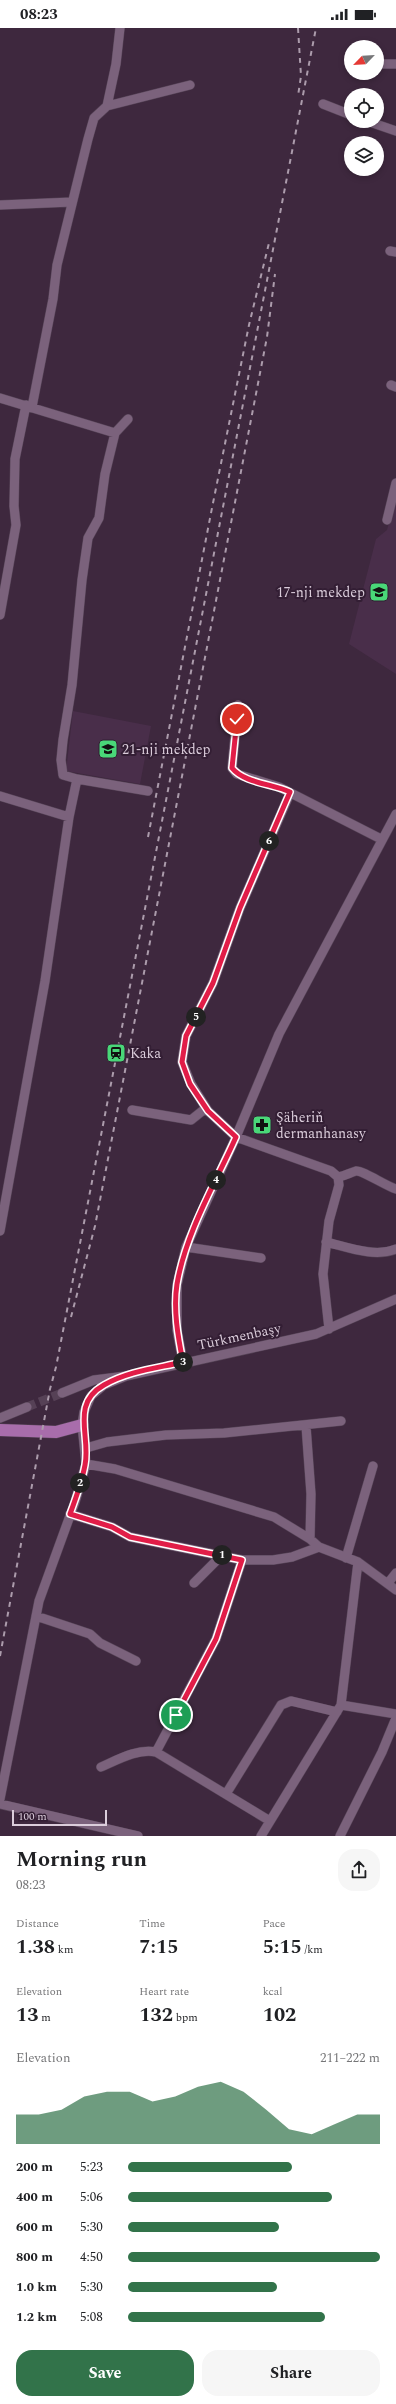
<!DOCTYPE html>
<html lang="en">
<head>
<meta charset="utf-8">
<style>
  body { margin:0; font-family:Spectral,serif; background:#f6f6f6; color:#202124; height:100vh; display:flex; flex-direction:column; font-size:15px; white-space:nowrap }
  * { box-sizing:border-box; margin:0 }
  p { font-size:13px; color:#757577 }
  .icon { flex:none; width:22px; height:22px; fill:none; stroke:currentColor; stroke-width:2; stroke-linecap:round; stroke-linejoin:round }
  .map { position:relative; height:1808px; overflow:hidden }
  .panel { display:flex; flex-direction:column; background:#fff; flex:1 }
  .panel>* { flex:none }
  .needle { width:26px; rotate:245deg }
  .controls { position:absolute; left:344px; top:12px; display:grid; gap:8px }
  .controls a { display:grid; place-items:center; width:40px; height:40px; border-radius:50%; background:#fff; box-shadow:0 2px 6px #0003; font-size:20px }
  .scale { position:absolute; left:12px; bottom:10px; width:95px; box-sizing:border-box; padding-left:4px; border:2px solid #dbcddb; border-top:0; font-size:11px; line-height:14px; white-space:nowrap; color:#dbcddb; -webkit-text-stroke:3px #331e34; paint-order:stroke }
  .pin { position:absolute; display:grid; place-items:center; width:34px; height:34px; color:#fff; margin:-17px; border:2px solid #fff; border-radius:50%; box-shadow:0 1px 4px #0007 }
  .km { position:absolute; width:20px; height:20px; margin:-10px; border-radius:50%; background:#222; color:#fff; font-size:11px; line-height:20px; text-align:center }
  .round { display:grid; place-items:center; flex:none; width:42px; height:42px; border-radius:16px; background:#f6f6f6 }
  .summary { display:flex; align-items:center; justify-content:space-between; height:68px; padding:0 16px }
  h1 { font-size:22px; font-weight:700; line-height:30px }
  .stats { display:grid; grid-template-columns:repeat(3,1fr); gap:6px; height:68px; padding:4px 16px }
  .stats div { display:grid; align-content:center }
  .stats b { font-size:20px; font-weight:700 }
  .stats small { font-size:11px; font-weight:400 }
  .stats p { font-size:11px }
  .chart { height:112px; padding:8px 16px }
  .chart p { display:flex; justify-content:space-between }
  .chart svg { width:100%; height:72px; margin-top:4px; fill:#32734a; opacity:.7 }
  .button { display:flex; gap:8px; margin-top:auto; padding:8px 16px }
  .button a { flex:1; height:46px; border-radius:16px; background:#32734a; color:#fff; font-size:16px; font-weight:700; line-height:46px; text-align:center }
  .button a+a { background:#f6f6f6; color:#202124 }
  ul { padding:0 16px; list-style:none; font-size:13px }
  li { display:grid; grid-template-columns:64px 48px 1fr; align-items:center; height:30px }
  li i { height:10px; border-radius:5px; background:#32734a }
  .status { display:flex; justify-content:space-between; align-items:center; height:28px; padding:0 20px; background:#fff; direction:ltr }
  .status svg { height:11px; fill:currentColor }
  .map>svg:first-child { display:block }
  .built { fill:#492e4a }
  .lines { fill:none; stroke-linecap:round; stroke-linejoin:round }
  .minor-tunnel { stroke:#564156; stroke-width:9; stroke-dasharray:9 4.5; stroke-linecap:butt }
  .minor-casing { stroke:#574558; stroke-width:10 }
  .major-casing { stroke:#574558; stroke-width:13 }
  .minor { stroke:#7b627c; stroke-width:9 }
  .major { stroke:#a86dab; stroke-width:12 }
  .rail { stroke:#ac9cac; stroke-width:2; stroke-dasharray:5 5; stroke-linecap:butt }
  .route-casing { stroke:#fff; stroke-width:8 }
  .route { stroke:#e11d48; stroke-width:5 }
  .labels { text-anchor:middle; stroke-width:4; stroke-linejoin:round; paint-order:stroke }
  .poi-label { font-size:14px; fill:#dbcddb; stroke:#331e34; text-anchor:start }
  .street-label { font-size:14px; fill:#dbcddb; stroke:#331e34 }
</style>
</head>
<body>
<div class="status"><b>08:23</b><svg viewBox="0 0 49 12"><path d="M0 12V9h3v3zM5 12V6h3v6zM10 12V3h3v9zM15 12V0h3v12zM26 1h20v11H26zM47 4h2v5h-2z"/></svg></div>
<div class="map">
<svg width="396" height="1808" viewBox="0 0 396 1808">
  <rect width="100%" height="100%" fill="#3e283e"/>
  <path class="built" d="M396 469V646L349 616 376 511 387 502Z
    M73 683 151 698 140 756 66 743Z"/>
  <g class="lines">
    <path class="minor-tunnel" d="M27 1379 62 1365"/>
    <g class="minor-casing">
      <path id="minor" d="M350 35H351
        M377 36H396
        M323 76 351 87
        M107 78 190 57
        M367 93 396 103
        M0 177 72 174
        M390 223 396 224
        M391 357 396 359
        M0 370 115 405
        M32 379 53 271 57 237 88 111 94 90 107 78 116 36 120 0
        M387 492 396 455
        M0 587 16 497 14 478 15 431 26 377
        M238 677 232 740 237 746 279 759 381 811
        M77 751 63 747 61 732 63 712 72 657 82 552 88 510 99 490 105 446 115 405 128 391
        M290 765 240 880 213 955 186 1008 182 1034 191 1056 208 1083 236 1109 331 1143 338 1149 339 1157 329 1193 323 1246 329 1301
        M0 768 69 789
        M132 1082 191 1092 206 1080
        M338 1149C345 1148 349 1145 356 1143 362 1142 386 1158 396 1161
        M0 1203 45 953 69 789 77 751 148 763
        M326 1214C347 1219 375 1230 396 1221
        M186 1219 261 1230
        M183 1334 177 1302V1257L186 1219 236 1109 279 1006 396 786
        M62 1365 94 1352 126 1348 316 1306 396 1271
        M0 1390 27 1379
        M306 1398 311 1466 310 1511
        M86 1420 107 1414 166 1407 224 1405 341 1393
        M86 1436 115 1441 274 1489 310 1511 319 1519 358 1534 396 1562
        M70 1486 112 1499 130 1509 242 1532H273L292 1529 319 1519
        M346 1530 373 1438
        M194 1555 222 1527
        M388 1555 396 1545
        M36 1588 90 1606 100 1615 136 1633
        M341 1677 396 1686
        M156 1724 216 1611 242 1532
        M101 1739C117 1732 138 1720 156 1724L270 1793
        M226 1766 281 1677 291 1673 337 1684
        M0 1771 39 1573 75 1474 86 1436 82 1397 84 1384 91 1368 104 1357 126 1348
        M0 1776 138 1808
        M261 1808 341 1677 358 1534
        M340 1808 382 1724 396 1690"/>
    </g>
    <g class="major-casing">
      <path id="major" d="M0 1402 56 1404 82 1397"/>
    </g>
    <use href="#minor" class="minor"/>
    <use href="#major" class="major"/>
    <path class="rail" d="M298 0 301 48 298 68
      M148 809 212 480 249 297 269 215
      M71 1289 95 1198 267 309 275 246
      M0 1628 50 1361 56 1339 316 0"/>
  </g>
  <g class="lines">
    <g class="route-casing">
      <path id="route" d="M176 1687 216 1611 242 1532 130 1509 112 1499 70 1486C76 1470 82 1453 85 1437 91 1408 70 1376 104 1357 128 1343 158 1340 183 1334 178 1309 173 1281 177 1256 186 1204 215 1156 236 1109L208 1083 190 1056 182 1034 186 1008 213 955 240 880 290 764C273 756 244 755 232 740L237 691"/>
    </g>
    <use href="#route" class="route"/>
  </g>
  <defs>
    <g id="school-square" transform="scale(1)"><rect x="-9" y="-9" width="18" height="18" rx="4" fill="#49d778" stroke="#331e34"/><path d="M0-5L7-2L0 1L-7-2ZM-4 1L0 2.5L4 1V4Q0 6-4 4Z" fill="#111"/></g>
    <g id="station-square" transform="scale(1)"><rect x="-9" y="-9" width="18" height="18" rx="4" fill="#49d778" stroke="#331e34"/><path d="M-3-6H3Q5-6 5-4V2Q5 4 3 4L4.5 6H3L1.5 4h-3L-3 6H-4.5L-3 4Q-5 4-5 2V-4Q-5-6-3-6ZM-3.5-4v3h7v-3ZM-3.5 1v1.5H-2V1ZM2 1v1.5H3.5V1Z" fill="#111"/></g>
    <g id="pharmacy-square" transform="scale(1)"><rect x="-9" y="-9" width="18" height="18" rx="4" fill="#49d778" stroke="#331e34"/><path d="M-2-6h4v4h4v4h-4v4h-4v-4h-4v-4h4Z" fill="#111"/></g>
  </defs>
  <g fill-rule="evenodd">
    <use href="#school-square" x="379" y="564"/>
    <use href="#school-square" x="108" y="721"/>
    <use href="#station-square" x="116" y="1025"/>
    <use href="#pharmacy-square" x="262" y="1097"/>
  </g>
  <g class="labels">
    <g class="poi-label">
      <text x="365" y="569" text-anchor="end">17-nji mekdep</text>
      <text x="122" y="726">21-nji mekdep</text>
      <text x="130" y="1030">Kaka</text>
      <text x="276" y="1094">Şäheriň<tspan x="276" dy="16">dermanhanasy</tspan></text>
    </g>
    <g class="street-label">
      <text transform="translate(239 1308) rotate(-12)" y="5">Türkmenbaşy</text>
    </g>
  </g>
</svg>
<div class="controls">
<a><svg class="needle" viewBox="-14 -14 28 28"><path d="M0-13l5 13h-10z" fill="#e53935"/><path d="M0 13l5-13h-10z" fill="#757577"/></svg></a>
<a><svg class="icon" aria-label="locate" viewBox="0 0 24 24"><circle cx="12" cy="12" r="6"/><path d="M12 2v4M12 18v4M2 12h4M18 12h4"/></svg></a>
<a><svg class="icon" aria-label="layers" viewBox="0 0 24 24"><path d="M12 4l9 5-9 5-9-5zM3 14l9 5 9-5"/></svg></a>
</div>
<div class="scale">100 m</div>
<div class="pin" style="left:176px;top:1687px;background:#1e9e55"><svg class="icon" aria-label="arrive" viewBox="0 0 24 24"><path d="M6 21V4h12l-3 4 3 4H6"/></svg></div>
<div class="pin" style="left:237px;top:691px;background:#d93025"><svg class="icon" aria-label="check" viewBox="0 0 24 24"><path d="M5 12l5 5 9-10"/></svg></div>
<b class="km" style="left:222px;top:1527px">1</b>
<b class="km" style="left:80px;top:1455px">2</b>
<b class="km" style="left:183px;top:1334px">3</b>
<b class="km" style="left:216px;top:1152px">4</b>
<b class="km" style="left:196px;top:989px">5</b>
<b class="km" style="left:269px;top:813px">6</b>
</div>
<section class="panel">
<div class="summary"><div><h1>Morning run</h1><p>08:23</p></div><a class="round"><svg class="icon" aria-label="share" viewBox="0 0 24 24"><path d="M12 15V3M7 8l5-5 5 5M5 13v7h14v-7"/></svg></a></div>
<div class="stats">
<div><p>Distance</p><b>1.38<small> km</small></b></div>
<div><p>Time</p><b>7:15</b></div>
<div><p>Pace</p><b>5:15<small> /km</small></b></div>
</div>
<div class="stats">
<div><p>Elevation</p><b>13<small> m</small></b></div>
<div><p>Heart rate</p><b>132<small> bpm</small></b></div>
<div><p>kcal</p><b>102</b></div>
</div>
<div class="chart"><p><span>Elevation</span>211–222 m</p>
<svg viewBox="0 0 160 44" preserveAspectRatio="none"><path d="M0 44V26L10 26L20 23L30 15L40 12L50 12L60 18L70 15L80 9L90 6L100 12L110 23L120 35L130 38L140 32L150 26L160 26V44z"/></svg>
</div>
<ul>
<li><b>200 m</b>5:23<i style="width:65%"></i></li>
<li><b>400 m</b>5:06<i style="width:81%"></i></li>
<li><b>600 m</b>5:30<i style="width:60%"></i></li>
<li><b>800 m</b>4:50<i style="width:100%"></i></li>
<li><b>1.0 km</b>5:30<i style="width:59%"></i></li>
<li><b>1.2 km</b>5:08<i style="width:78%"></i></li>
</ul>
<div class="button"><a>Save</a><a>Share</a></div>
</section>
</body>
</html>
